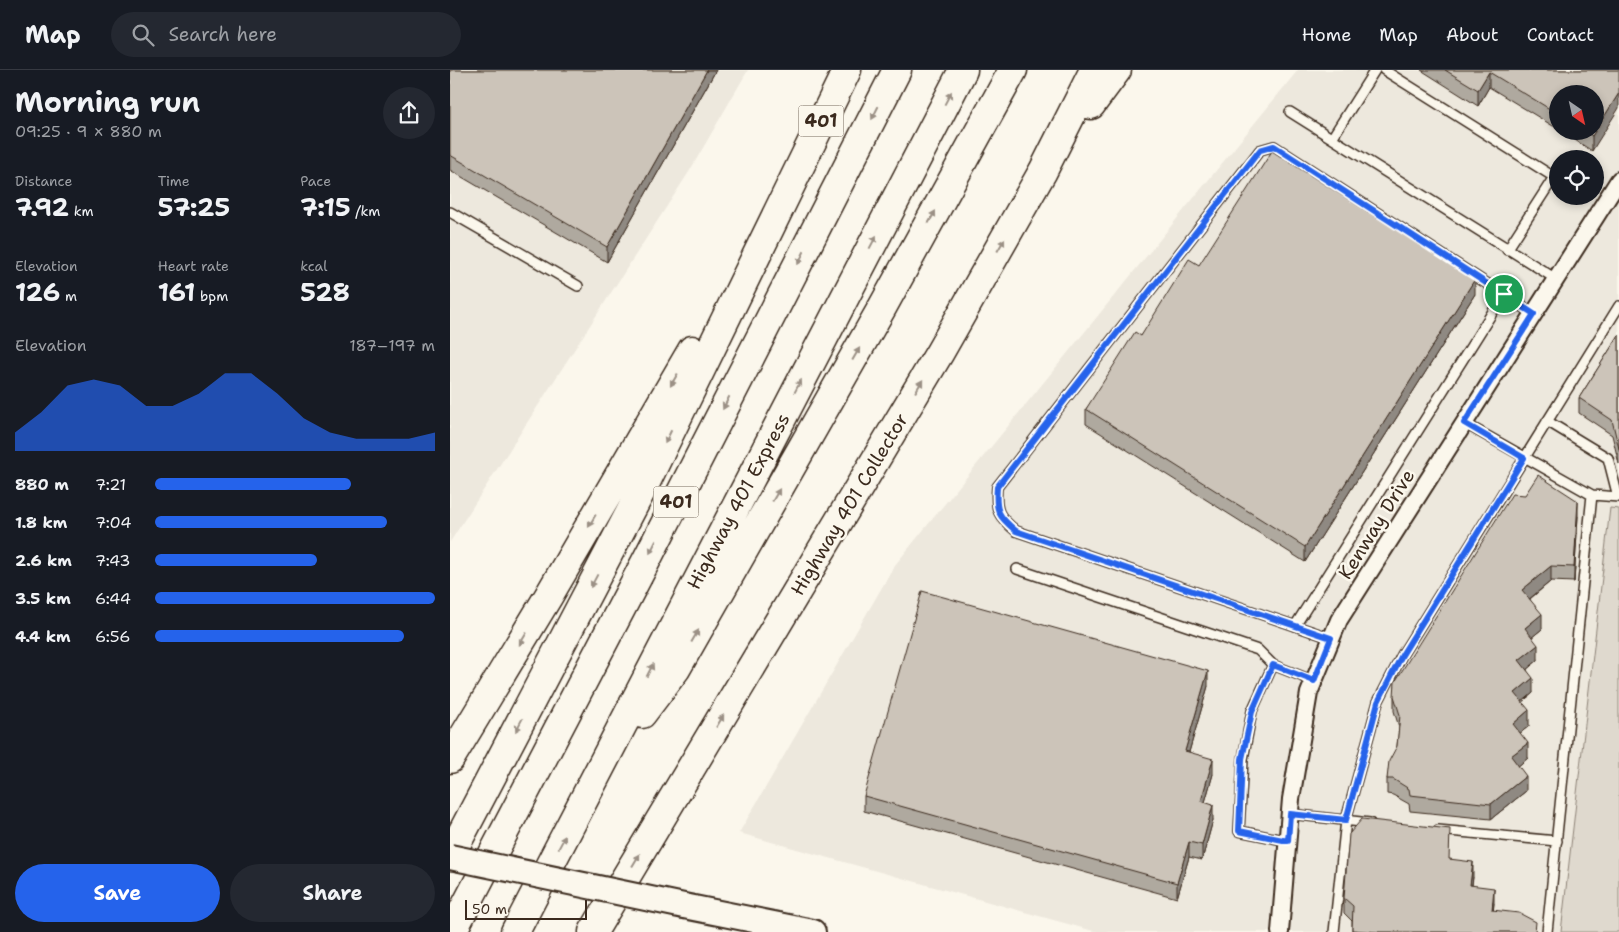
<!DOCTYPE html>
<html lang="en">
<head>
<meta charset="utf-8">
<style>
  body { margin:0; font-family:"Shantell Sans",sans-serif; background:#242831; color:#f1f3f6; height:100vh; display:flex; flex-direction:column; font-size:19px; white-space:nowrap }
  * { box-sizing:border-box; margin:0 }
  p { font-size:16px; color:#9ea1a6 }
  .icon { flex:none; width:28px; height:28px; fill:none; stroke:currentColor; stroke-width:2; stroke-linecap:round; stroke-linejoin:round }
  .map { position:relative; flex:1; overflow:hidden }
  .details { display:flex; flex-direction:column; background:#171b24; width:450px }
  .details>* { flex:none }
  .needle { width:32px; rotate:146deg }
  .tools { position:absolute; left:1099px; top:15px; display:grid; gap:10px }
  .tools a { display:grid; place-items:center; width:55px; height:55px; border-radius:50%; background:#171b24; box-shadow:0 2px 8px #0003; font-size:25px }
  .scale { position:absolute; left:15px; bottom:12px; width:122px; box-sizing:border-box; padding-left:5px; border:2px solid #3b2a1e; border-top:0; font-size:14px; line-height:18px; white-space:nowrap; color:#3b2a1e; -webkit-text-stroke:4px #fbf7ec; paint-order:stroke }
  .pin { position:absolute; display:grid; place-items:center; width:42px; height:42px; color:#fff; margin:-21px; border:2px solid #fff; border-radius:50%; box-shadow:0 1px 5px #0007 }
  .round { display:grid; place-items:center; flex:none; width:52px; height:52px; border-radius:26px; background:#242831 }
  .summary { display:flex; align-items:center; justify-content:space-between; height:85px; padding:0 15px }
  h1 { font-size:28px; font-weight:700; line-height:38px }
  .stats { display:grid; grid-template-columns:repeat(3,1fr); gap:8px; height:85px; padding:5px 15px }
  .stats div { display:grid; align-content:center }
  .stats b { font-size:25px; font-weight:700 }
  .stats small { font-size:14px; font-weight:400 }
  .stats p { font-size:14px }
  .chart { height:140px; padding:10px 15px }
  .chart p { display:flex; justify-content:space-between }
  .chart svg { width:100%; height:90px; margin-top:5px; fill:#2563eb; opacity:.7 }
  .action { display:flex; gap:10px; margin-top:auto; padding:10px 15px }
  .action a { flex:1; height:58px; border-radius:30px; background:#2563eb; color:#fff; font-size:20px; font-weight:700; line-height:58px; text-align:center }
  .action a+a { background:#242831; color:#f1f3f6 }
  ul { padding:0 15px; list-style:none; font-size:16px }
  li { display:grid; grid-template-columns:80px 60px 1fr; align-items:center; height:38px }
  li i { height:12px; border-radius:6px; background:#2563eb }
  header { display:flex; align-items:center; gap:30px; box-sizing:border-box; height:70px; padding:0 25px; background:#171b24; border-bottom:1px solid #363941 }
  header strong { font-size:24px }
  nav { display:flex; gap:28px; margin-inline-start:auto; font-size:18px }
  .search { width:350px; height:45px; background:#242831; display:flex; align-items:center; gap:12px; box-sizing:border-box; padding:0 18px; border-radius:28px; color:#9ea1a6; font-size:19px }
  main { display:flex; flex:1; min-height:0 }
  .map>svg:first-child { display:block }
  .built { fill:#ede8dd; fill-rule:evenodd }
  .green { fill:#dfd9ce; stroke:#8d8276 }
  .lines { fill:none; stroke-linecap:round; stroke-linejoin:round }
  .lane-casing { stroke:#3b2a1e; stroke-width:12 }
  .street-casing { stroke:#3b2a1e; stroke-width:20 }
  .secondary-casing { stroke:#3b2a1e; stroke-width:28 }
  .highway-casing { stroke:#3b2a1e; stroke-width:31 }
  .lane { stroke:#fbf7ec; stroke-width:9 }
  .street { stroke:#fbf7ec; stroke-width:16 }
  .secondary { stroke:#fbf7ec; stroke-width:24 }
  .highway { stroke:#fbf7ec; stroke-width:28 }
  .secondary-bridge-casing { stroke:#3b2a1e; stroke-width:28; stroke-linecap:butt }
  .secondary-bridge { stroke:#fbf7ec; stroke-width:24 }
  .wall { fill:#afa99f; stroke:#3b2a1e }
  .shaded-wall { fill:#8f8982; stroke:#3b2a1e }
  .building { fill:#ccc4b9; stroke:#3b2a1e }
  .oneway { fill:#9b9085 }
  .route-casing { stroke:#fff; stroke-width:10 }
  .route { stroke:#2563eb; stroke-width:6 }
  .labels { text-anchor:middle; stroke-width:5; stroke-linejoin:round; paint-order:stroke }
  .shield { fill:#fbf7ec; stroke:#75685c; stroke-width:1 }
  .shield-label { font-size:18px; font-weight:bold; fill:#3b2a1e }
  .street-label { font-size:19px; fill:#3b2a1e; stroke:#fbf7ec }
</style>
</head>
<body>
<header>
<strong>Map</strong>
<div class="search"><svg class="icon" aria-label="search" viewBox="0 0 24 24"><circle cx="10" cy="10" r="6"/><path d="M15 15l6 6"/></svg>Search here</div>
<nav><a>Home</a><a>Map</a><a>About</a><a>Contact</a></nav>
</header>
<main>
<section class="details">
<div class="summary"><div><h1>Morning run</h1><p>09:25 · 9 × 880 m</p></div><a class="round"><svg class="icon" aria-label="share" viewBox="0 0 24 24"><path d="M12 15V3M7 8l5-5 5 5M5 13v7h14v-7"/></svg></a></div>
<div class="stats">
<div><p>Distance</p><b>7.92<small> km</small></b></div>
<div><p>Time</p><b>57:25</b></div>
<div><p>Pace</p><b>7:15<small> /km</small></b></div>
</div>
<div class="stats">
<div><p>Elevation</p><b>126<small> m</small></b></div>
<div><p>Heart rate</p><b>161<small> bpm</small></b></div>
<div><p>kcal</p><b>528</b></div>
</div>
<div class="chart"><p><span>Elevation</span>187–197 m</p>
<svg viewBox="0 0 160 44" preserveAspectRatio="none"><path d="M0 44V35L10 25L20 12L30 9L40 12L50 22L60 22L70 16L80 6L90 6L100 16L110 28L120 35L130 38L140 38L150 38L160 35V44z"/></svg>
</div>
<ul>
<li><b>880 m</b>7:21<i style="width:70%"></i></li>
<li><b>1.8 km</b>7:04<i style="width:83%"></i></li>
<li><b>2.6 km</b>7:43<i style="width:58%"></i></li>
<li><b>3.5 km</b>6:44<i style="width:100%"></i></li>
<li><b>4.4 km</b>6:56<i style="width:89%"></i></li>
</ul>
<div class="action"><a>Save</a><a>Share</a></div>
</section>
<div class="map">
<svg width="1169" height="862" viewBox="0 0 1169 862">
  <rect width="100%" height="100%" fill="#fbf7ec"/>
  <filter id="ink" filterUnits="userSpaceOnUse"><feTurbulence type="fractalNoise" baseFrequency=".02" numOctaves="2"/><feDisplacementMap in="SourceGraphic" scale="10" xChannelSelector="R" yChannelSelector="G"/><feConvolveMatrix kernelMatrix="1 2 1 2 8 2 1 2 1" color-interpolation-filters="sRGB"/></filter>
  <g filter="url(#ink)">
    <path class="built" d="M0 0H298L239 102 0 472Z
      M848 0H1169V439L1160 438 1111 862H647L289 763 445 495ZM1108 24H1145V61H1108ZM1108 89H1145V126H1108Z"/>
    <path class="green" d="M1160 438 1169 439V862H1111Z"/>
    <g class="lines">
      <g class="lane-casing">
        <path id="lane" d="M934 0 1104 107 1057 180
          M840 42 1106 209
          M882 68 925 0
          M0 142 128 216
          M1097 351 1158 388 1168 427
          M1014 353 1142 425 1097 862
          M1142 425 1169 427
          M567 499 808 580 823 595
          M845 556 1054 224
          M881 568 566 461C548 446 545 441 547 417L810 80 824 76 1084 244
          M840 744 920 753
          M988 760 1107 771
          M838 771 789 761 793 689 802 641 823 595 864 611
          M884 862 896 750 928 632 952 585 1169 236"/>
      </g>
      <g class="street-casing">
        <path id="street" d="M830 862 841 729 859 623 889 550 1169 110"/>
      </g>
      <g class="secondary-casing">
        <path id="secondary" d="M234 836 363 862"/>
      </g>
      <g class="highway-casing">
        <path id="highway" d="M641 35 667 0
          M192 644 226 599 433 236 563 0
          M0 689 98 527 242 280
          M0 786 196 412 397 0
          M2 862 196 491 447 0
          M65 862 513 0
          M143 862 490 282 593 101 644 0"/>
      </g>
      <use href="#lane" class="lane"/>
      <use href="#street" class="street"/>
      <use href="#secondary" class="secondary"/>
      <use href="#highway" class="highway"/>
      <g class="secondary-bridge-casing">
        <path id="secondary-bridge" d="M0 787 234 836"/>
      </g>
      <use href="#secondary-bridge" class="secondary-bridge"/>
    </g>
    <path class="wall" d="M0 0H266L157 192 0 100Z
      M971 0H1169L1142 81 1111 61H1145L1108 24V59L1039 17 1028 36Z
      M749 195 1025 224 855 492 636 354V339L691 266Z
      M1169 265V394L1162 365 1129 343V328Z
      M1128 446 1124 512 1101 511 1080 529 1092 559 1082 567 1088 590 1077 599 1083 623 1072 632 1079 656 1070 663 1078 688 1068 696 1076 721 1041 749 960 741 959 734 943 725 937 724V709L947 676 949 657 944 641V626Z
      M758 616 739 682 763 704 755 732 763 750 752 790 739 787 727 828 414 741V726Z
      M1000 789 1023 807 1022 815 1044 833 1043 841 1086 862H902V851L894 843V828Z"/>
    <path class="shaded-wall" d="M257 0H266L157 192V177Z
      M1039 2V17L1028 36V20Z
      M1169 23V38L1142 81V66Z
      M1025 209V224L855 492V477Z
      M1128 431V446L1124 512V497Z
      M1101 496V511L1072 535V520Z
      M1092 544V559L1075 573V558Z
      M1088 575V590L1069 606V590Z
      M758 601V616L735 696V681Z
      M1083 608V623L1065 638V623Z
      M1079 640V656L1063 669V654Z
      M1078 673V688L1061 702V686Z
      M763 689V704L751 746V731Z
      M1076 706V721L1041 749V734Z
      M763 735V750L752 790V775Z
      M739 772V787L727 828V813Z
      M1023 792V807L1020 830V815Z
      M1044 818V833L1042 856V840Z"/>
    <path class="building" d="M0 0H257L157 177 0 85Z
      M995 0H1169V23L1142 66 1135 61H1145V24H1108V44L1039 2 1028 20Z
      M822 81 1025 209 855 477 636 339 685 262 691 266 739 189 749 195Z
      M1169 265V379L1162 350 1129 328Z
      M1088 405 1128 431 1124 497 1101 496 1072 520 1092 544 1075 558 1088 575 1069 590 1083 608 1065 623 1079 640 1063 654 1078 673 1061 686 1076 706 1041 734 960 725 959 719 943 709H937L939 691 947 676 950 645 944 626 945 612 1062 424 1075 425Z
      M472 521 758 601 735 681 763 689 751 731 763 735 752 775 739 772 727 813 414 726Z
      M912 749 1000 759 999 789 1023 792 1020 815 1044 818 1042 840 1069 843 1086 852 1085 862H929L902 860 903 836 894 828 899 764Z"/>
    <defs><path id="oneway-solid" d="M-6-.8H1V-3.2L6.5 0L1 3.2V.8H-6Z" transform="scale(1.25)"/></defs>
    <g class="oneway">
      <use href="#oneway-solid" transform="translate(498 28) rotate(-62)"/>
      <use href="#oneway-solid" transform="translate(425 43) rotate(117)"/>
      <use href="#oneway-solid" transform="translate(482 147) rotate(-61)"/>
      <use href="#oneway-solid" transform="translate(423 172) rotate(-62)"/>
      <use href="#oneway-solid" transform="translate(551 175) rotate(-60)"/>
      <use href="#oneway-solid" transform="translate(351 188) rotate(117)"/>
      <use href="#oneway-solid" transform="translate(406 284) rotate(-60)"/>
      <use href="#oneway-solid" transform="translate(224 310) rotate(120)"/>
      <use href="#oneway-solid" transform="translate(348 316) rotate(-62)"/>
      <use href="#oneway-solid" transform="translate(469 316) rotate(-59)"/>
      <use href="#oneway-solid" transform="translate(276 333) rotate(117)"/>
      <use href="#oneway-solid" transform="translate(218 367) rotate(116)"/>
      <use href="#oneway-solid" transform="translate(326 425) rotate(-60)"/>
      <use href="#oneway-solid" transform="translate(142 451) rotate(120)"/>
      <use href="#oneway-solid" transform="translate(203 477) rotate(117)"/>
      <use href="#oneway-solid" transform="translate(144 511) rotate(118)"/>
      <use href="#oneway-solid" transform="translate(245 566) rotate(-60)"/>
      <use href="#oneway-solid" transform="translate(73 569) rotate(121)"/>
      <use href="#oneway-solid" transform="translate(200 600) rotate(-63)"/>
      <use href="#oneway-solid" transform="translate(270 651) rotate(-59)"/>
      <use href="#oneway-solid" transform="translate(69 655) rotate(118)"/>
      <use href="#oneway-solid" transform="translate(112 772) rotate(-62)"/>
      <use href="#oneway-solid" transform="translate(186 790) rotate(-59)"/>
    </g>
  </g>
  <g class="lines" filter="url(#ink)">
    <g class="route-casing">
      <path id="route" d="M824 76 1084 244 1014 353 1074 388 952 585 928 632 896 750 840 744 838 771 789 761 792 689 802 642 823 595 864 611 881 568 566 461C548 446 545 441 547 417L810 80Z"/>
    </g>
    <use href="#route" class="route"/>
  </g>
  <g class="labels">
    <g class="shield">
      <rect x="348.5" y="35.5" width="45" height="31" rx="4"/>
      <rect x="203.5" y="416.5" width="45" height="31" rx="4"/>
    </g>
    <g class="shield-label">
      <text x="371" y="57">401</text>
      <text x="226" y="438">401</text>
    </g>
    <g class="street-label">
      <text transform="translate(288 431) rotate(-62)" y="7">Highway 401 Express</text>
      <text transform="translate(399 434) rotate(-59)" y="7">Highway 401 Collector</text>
      <text transform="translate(926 454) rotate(-58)" y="7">Kenway Drive</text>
    </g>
  </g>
</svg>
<div class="tools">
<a><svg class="needle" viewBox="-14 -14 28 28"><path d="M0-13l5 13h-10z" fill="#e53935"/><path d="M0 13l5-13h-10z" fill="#9ea1a6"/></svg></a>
<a><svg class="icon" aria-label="locate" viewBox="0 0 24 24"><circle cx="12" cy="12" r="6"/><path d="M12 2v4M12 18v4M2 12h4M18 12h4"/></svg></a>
</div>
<div class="scale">50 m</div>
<div class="pin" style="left:1054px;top:224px;background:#1e9e55"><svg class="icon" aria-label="arrive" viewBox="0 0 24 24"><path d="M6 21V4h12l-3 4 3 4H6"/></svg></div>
</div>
</main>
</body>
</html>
